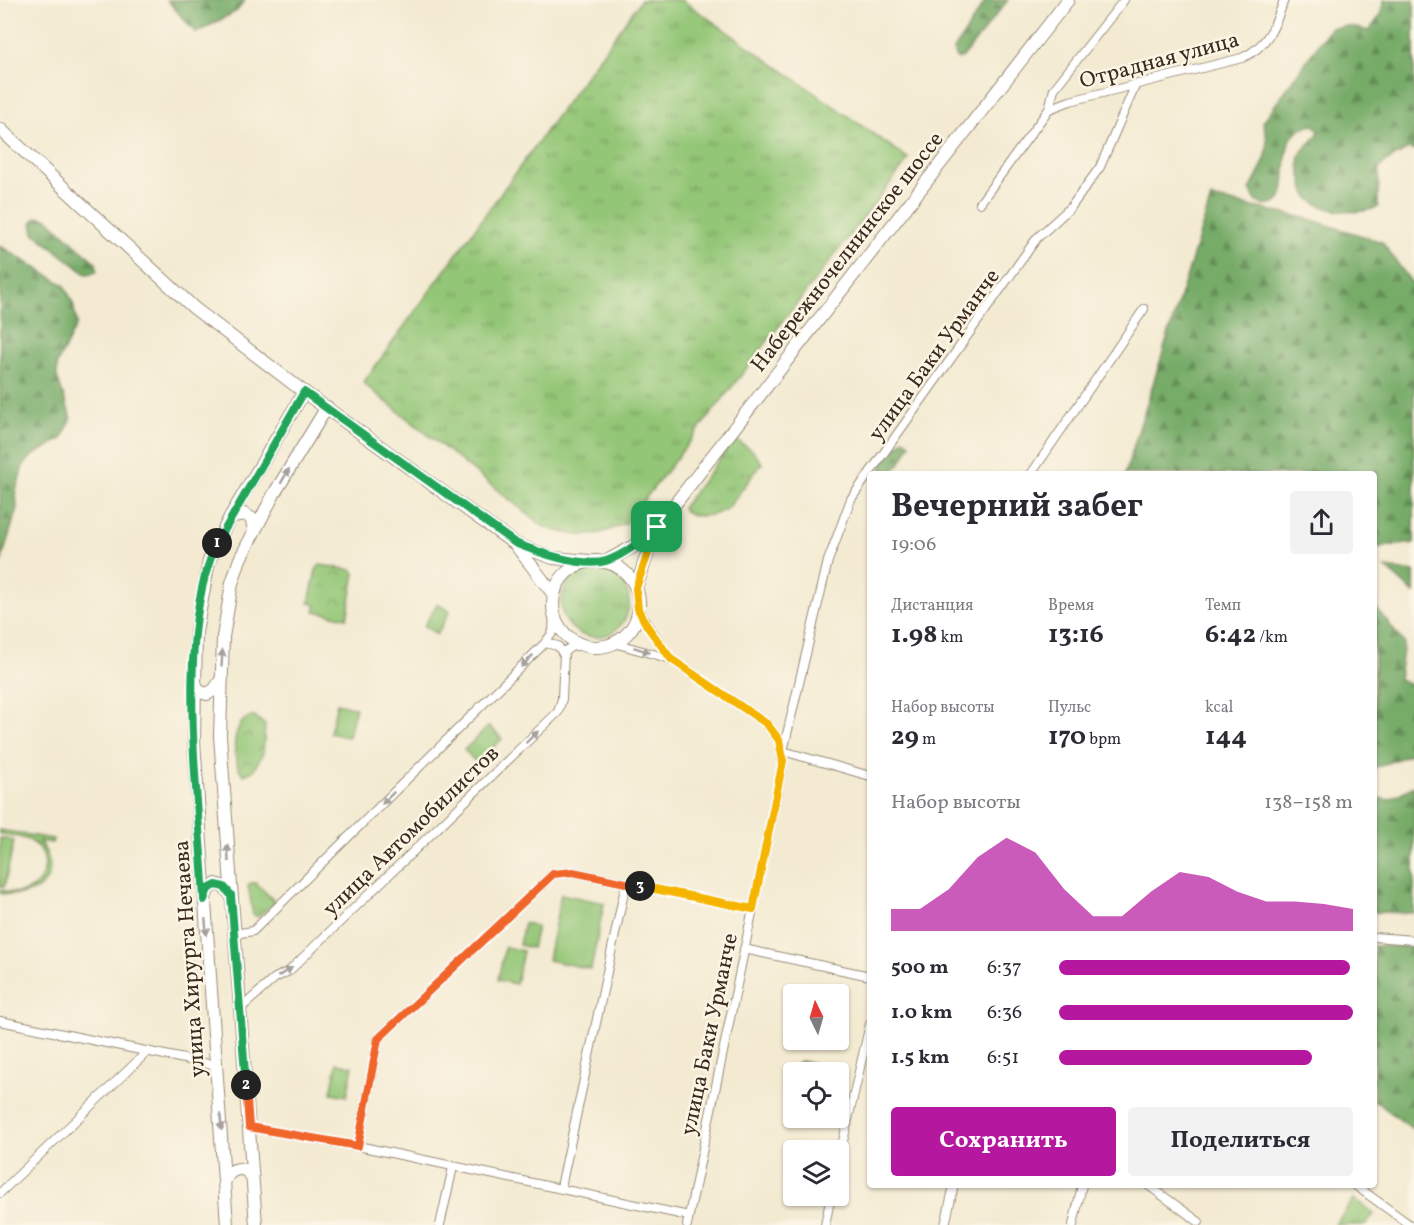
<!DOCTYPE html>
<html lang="ru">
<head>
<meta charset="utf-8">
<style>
  body { margin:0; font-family:Vollkorn,serif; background:#f2f2f3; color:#2b2b33; height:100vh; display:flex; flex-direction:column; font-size:22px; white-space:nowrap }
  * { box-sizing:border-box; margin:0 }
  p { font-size:20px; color:#7c7c81 }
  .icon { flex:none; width:33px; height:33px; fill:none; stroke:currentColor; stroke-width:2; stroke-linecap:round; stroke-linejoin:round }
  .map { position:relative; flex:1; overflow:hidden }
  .sheet { position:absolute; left:867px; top:471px; width:510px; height:717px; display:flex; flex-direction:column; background:#fff; border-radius:6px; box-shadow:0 2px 4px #0004 }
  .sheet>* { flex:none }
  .needle { width:39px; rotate:355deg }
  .tools { position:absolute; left:783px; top:984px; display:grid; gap:12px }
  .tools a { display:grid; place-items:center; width:66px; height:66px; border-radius:6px; background:#fff; box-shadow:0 2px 4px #0004; font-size:30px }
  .pin { position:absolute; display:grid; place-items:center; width:51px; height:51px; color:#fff; margin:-26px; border-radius:12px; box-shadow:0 3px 9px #0006 }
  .km { position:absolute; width:30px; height:30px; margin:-15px; border-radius:50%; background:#222; color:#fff; font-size:16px; line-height:30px; text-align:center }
  .round { display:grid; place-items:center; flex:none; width:63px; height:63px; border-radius:6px; background:#f2f2f3 }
  .head { display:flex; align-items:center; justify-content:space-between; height:102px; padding:0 24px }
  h1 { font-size:33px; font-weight:700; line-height:45px }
  .stats { display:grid; grid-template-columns:repeat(3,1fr); gap:9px; height:102px; padding:6px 24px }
  .stats div { display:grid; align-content:center }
  .stats b { font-size:26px; font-weight:700 }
  .stats small { font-size:16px; font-weight:400 }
  .stats p { font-size:16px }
  .chart { height:168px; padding:12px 24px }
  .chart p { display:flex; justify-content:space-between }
  .chart svg { width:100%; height:108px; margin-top:6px; fill:#b5179e; opacity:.7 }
  .primary-button { display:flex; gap:12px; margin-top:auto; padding:12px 24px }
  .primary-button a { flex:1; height:69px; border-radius:6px; background:#b5179e; color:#fff; font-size:24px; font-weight:700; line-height:69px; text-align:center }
  .primary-button a+a { background:#f2f2f3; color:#2b2b33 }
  ul { padding:0 24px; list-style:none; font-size:20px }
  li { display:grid; grid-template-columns:96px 72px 1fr; align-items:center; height:45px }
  li i { height:15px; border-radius:8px; background:#b5179e }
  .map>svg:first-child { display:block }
  .grass { fill:url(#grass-tufts); stroke:#67784a; stroke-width:1.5 }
  .forest { fill:url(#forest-firs); stroke:#586a42; stroke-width:1.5 }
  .park { fill:url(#park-crowns); stroke:#67784a; stroke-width:1.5 }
  .pitch { fill:#93c676; stroke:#67784a; stroke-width:1.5 }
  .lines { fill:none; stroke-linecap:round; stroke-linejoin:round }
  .street-casing { stroke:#978a78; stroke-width:10 }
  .secondary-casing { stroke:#978a78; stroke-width:14 }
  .street { stroke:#fff; stroke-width:8 }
  .secondary { stroke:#fff; stroke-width:12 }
  .oneway { fill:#a79f9a }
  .split-1-casing { stroke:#fff; stroke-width:12 }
  .split-2-casing { stroke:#fff; stroke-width:12 }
  .split-3-casing { stroke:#fff; stroke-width:12 }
  .split-4-casing { stroke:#fff; stroke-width:12 }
  .split-1 { stroke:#22a559; stroke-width:8 }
  .split-2 { stroke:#22a559; stroke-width:8 }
  .split-3 { stroke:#f0652b; stroke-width:8 }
  .split-4 { stroke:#f5b400; stroke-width:8 }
  .labels { text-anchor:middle; stroke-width:5; stroke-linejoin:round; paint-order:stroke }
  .street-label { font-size:22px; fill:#3b2a1e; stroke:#fcf5e5 }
</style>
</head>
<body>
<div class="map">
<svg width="1414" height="1225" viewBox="0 0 1414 1225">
  <defs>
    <pattern id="grass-tufts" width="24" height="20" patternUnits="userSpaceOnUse" patternTransform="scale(1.5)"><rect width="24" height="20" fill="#93c676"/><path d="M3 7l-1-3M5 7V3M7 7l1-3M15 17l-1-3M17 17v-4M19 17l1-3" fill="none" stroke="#79a160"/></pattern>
    <pattern id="forest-firs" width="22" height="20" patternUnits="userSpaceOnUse" patternTransform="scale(1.5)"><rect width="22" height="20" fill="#76ab67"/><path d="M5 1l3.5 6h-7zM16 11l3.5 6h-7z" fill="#628b54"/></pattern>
    <pattern id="park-crowns" width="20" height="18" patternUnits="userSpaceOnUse" patternTransform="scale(1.5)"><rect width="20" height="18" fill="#93c676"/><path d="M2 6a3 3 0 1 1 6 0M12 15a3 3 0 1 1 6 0" fill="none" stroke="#79a160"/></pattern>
  </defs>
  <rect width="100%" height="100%" fill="#fcf5e5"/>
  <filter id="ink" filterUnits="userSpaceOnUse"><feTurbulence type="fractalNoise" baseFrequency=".0167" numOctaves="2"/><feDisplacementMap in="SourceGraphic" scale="12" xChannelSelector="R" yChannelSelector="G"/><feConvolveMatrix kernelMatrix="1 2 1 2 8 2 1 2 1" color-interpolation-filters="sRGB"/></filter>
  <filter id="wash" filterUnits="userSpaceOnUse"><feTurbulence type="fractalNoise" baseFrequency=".008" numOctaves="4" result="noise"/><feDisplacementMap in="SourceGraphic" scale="24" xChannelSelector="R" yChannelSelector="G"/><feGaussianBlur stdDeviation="1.35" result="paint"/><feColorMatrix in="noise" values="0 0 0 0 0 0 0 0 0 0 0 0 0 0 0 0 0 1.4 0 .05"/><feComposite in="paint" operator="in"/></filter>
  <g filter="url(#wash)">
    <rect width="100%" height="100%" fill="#f3ead1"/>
    <path class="grass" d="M641 0H682L909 159 627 522C592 540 581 538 544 527L363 383Z
      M738 441 753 451 762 463 728 508C716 516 698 519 685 512L682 508 685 504 731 444Z
      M561 603a34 34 0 1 1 68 0a34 34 0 1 1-68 0Z
      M1354 1199 1374 1214 1366 1225H1335Z"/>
    <path class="forest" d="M167 0H245L237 11 196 33Z
      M986 0H1008L963 57 958 59 955 57 954 50Z
      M1384 0H1414V151L1409 148 1384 163 1379 169 1378 207C1359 215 1323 213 1308 197 1304 193 1303 185 1302 179 1300 172 1298 164 1300 156 1303 145 1316 142 1319 131L1314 125C1272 130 1293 179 1279 201L1264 206 1257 202 1250 190C1264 162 1273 154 1263 122L1330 28 1348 26 1369 31 1380 16Z
      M1211 198 1305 218 1382 242 1414 286V543L1374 548V474H1125Z
      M42 217 48 219 96 263 97 270 94 273 86 274 34 233 32 223 36 218Z
      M0 246 64 285 73 303 77 324 57 364V377L71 418 63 438 32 456 23 466 16 491 17 508 0 566Z
      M904 439 910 443C905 457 897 474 880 474L882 464Z
      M1386 568 1414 572V593Z
      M1374 605 1404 643 1399 679 1414 687V753L1374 768Z
      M1414 786V913L1374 912V797L1388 800Z
      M1374 946 1414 947V1130L1374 1100Z
      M800 1061 814 1064 823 1072H794L793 1080 791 1069Z"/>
    <path class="park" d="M320 565 352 570 355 573 347 618 314 611 316 605 309 603 316 570Z
      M255 716 265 725 263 753 253 771 244 775C230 763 230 717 255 716Z
      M251 883H256L275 902 258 917 253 915 248 885Z"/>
    <path class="pitch" d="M437 604 450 611 437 634 424 626Z
      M337 703 356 708 348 737 330 733Z
      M489 726 502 739 477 763 464 750Z
      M0 830 53 839 52 843 39 841C66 877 38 901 0 893V890C8 892 15 894 23 892 47 887 53 854 32 842 23 836 10 836 0 834Z
      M0 838 14 841 4 887 0 886Z
      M561 894 604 903 591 969 548 960Z
      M524 923 537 926 532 948 519 945Z
      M505 947 523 951 516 984 498 980Z
      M337 1063 353 1066 347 1096 331 1093Z"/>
  </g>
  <g filter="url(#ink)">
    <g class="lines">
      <g class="street-casing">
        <path id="street" d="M1049 109 1070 101 1242 58C1268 46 1275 26 1284 0
          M980 203 1049 109 1054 89 1124 0
          M1031 474 1144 309
          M638 609 670 659
          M545 643 558 646 563 654
          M614 643 671 659 767 724 779 740 783 751 870 776
          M234 934 253 931 545 643 553 632 554 612
          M1374 937 1414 940
          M744 949 870 976
          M240 1009 275 978 289 971 558 712 562 699 564 652 572 646H593
          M0 1021 218 1066
          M249 1127 358 1146 689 1216
          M358 1146 378 1039 553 874 573 872 753 909
          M838 1163 870 1024
          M1148 1185 1199 1222
          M1355 1185 1410 1225
          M561 1187 626 883
          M0 1193 148 1051
          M440 1225 453 1167
          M687 1225 782 769 783 751 828 561 851 499 1037 238 1071 207 1100 167 1136 84
          M825 1225 831 1196
          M945 1225 954 1185
          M1073 1225 1082 1185"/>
      </g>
      <g class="secondary-casing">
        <path id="secondary" d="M0 129 194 308 304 392 515 544 553 558 590 561
          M230 517 244 514 251 518 254 529
          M515 544 554 595
          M553 604a43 43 0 1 1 86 0a43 43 0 1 1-86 0Z
          M605 562 636 545 657 527 1068 0
          M636 588 655 531
          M194 679 198 691 207 694 214 690 221 680
          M205 898 208 889 216 884 224 887 231 895
          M225 1181C230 1167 244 1165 252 1177
          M227 1225 194 741 196 632 209 561 230 517 304 392
          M256 1225 220 736 223 637 232 583 240 559 274 494 327 407"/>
      </g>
      <use href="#street" class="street"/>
      <use href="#secondary" class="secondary"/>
    </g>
    <defs><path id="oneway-solid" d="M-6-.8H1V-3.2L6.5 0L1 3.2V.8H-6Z" transform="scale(1.5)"/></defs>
    <g class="oneway">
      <use href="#oneway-solid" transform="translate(285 476) rotate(-60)"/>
      <use href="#oneway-solid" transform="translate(642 650) rotate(18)"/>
      <use href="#oneway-solid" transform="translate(222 658) rotate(-87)"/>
      <use href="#oneway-solid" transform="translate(527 661) rotate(135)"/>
      <use href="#oneway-solid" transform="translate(532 737) rotate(-44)"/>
      <use href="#oneway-solid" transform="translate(388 798) rotate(135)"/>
      <use href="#oneway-solid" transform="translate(228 853) rotate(-94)"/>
      <use href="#oneway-solid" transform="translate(206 927) rotate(85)"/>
      <use href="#oneway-solid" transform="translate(285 972) rotate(-31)"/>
      <use href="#oneway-solid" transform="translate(221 1122) rotate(85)"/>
    </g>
  </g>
  <g class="lines" filter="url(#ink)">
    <g class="split-1-casing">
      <path id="split-1" d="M217 543 304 392 515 543C537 552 582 568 606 561 625 555 642 540 657 527"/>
    </g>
    <g class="split-2-casing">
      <path id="split-2" d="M217 543C174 633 199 799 204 900L208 889 216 885 224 887 231 895 246 1085"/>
    </g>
    <g class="split-3-casing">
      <path id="split-3" d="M246 1085 249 1127 358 1146 378 1039 553 874 573 872 640 886"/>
    </g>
    <g class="split-4-casing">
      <path id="split-4" d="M640 886 753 909 783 761 779 740 767 724 671 659 647 626 638 609 636 588 657 527"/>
    </g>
    <use href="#split-1" class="split-1"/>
    <use href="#split-2" class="split-2"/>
    <use href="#split-3" class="split-3"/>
    <use href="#split-4" class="split-4"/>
  </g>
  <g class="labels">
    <g class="street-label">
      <text transform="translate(1159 59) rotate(-15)" y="8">Отрадная улица</text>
      <text transform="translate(846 251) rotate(-52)" y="8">Набережночелнинское шоссе</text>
      <text transform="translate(933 354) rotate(-54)" y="8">улица Баки Урманче</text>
      <text transform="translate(410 830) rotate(-44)" y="8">улица Автомобилистов</text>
      <text transform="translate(188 959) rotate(-94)" y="8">улица Хирурга Нечаева</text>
      <text transform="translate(708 1034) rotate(-78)" y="8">улица Баки Урманче</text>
    </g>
  </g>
</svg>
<div class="tools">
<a><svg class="needle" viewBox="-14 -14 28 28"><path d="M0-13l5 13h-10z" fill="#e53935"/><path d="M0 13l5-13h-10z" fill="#7c7c81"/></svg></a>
<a><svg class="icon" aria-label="locate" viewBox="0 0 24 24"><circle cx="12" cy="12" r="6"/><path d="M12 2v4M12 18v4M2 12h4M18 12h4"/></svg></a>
<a><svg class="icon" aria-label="layers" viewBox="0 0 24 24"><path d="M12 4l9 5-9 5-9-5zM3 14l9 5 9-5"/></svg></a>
</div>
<div class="pin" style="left:657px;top:527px;background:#1e9e55"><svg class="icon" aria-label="arrive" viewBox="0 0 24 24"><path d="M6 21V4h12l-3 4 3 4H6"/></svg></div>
<b class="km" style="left:217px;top:543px">1</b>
<b class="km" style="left:246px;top:1085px">2</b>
<b class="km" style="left:640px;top:886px">3</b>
<section class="sheet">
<div class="head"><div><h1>Вечерний забег</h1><p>19:06</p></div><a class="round"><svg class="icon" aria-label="share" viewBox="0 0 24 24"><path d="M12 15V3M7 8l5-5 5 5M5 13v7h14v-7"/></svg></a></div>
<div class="stats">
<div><p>Дистанция</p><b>1.98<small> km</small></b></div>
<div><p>Время</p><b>13:16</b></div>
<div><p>Темп</p><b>6:42<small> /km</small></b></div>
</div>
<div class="stats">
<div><p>Набор высоты</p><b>29<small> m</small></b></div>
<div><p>Пульс</p><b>170<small> bpm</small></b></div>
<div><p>kcal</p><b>144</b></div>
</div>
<div class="chart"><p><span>Набор высоты</span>138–158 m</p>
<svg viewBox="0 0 160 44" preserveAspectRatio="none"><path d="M0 44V35L10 35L20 27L30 14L40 6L50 12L60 27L70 38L80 38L90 28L100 20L110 22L120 28L130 32L140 32L150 33L160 35V44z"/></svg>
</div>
<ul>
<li><b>500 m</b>6:37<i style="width:99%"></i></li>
<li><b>1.0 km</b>6:36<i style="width:100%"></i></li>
<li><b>1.5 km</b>6:51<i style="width:86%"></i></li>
</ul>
<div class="primary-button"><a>Сохранить</a><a>Поделиться</a></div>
</section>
</div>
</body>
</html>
